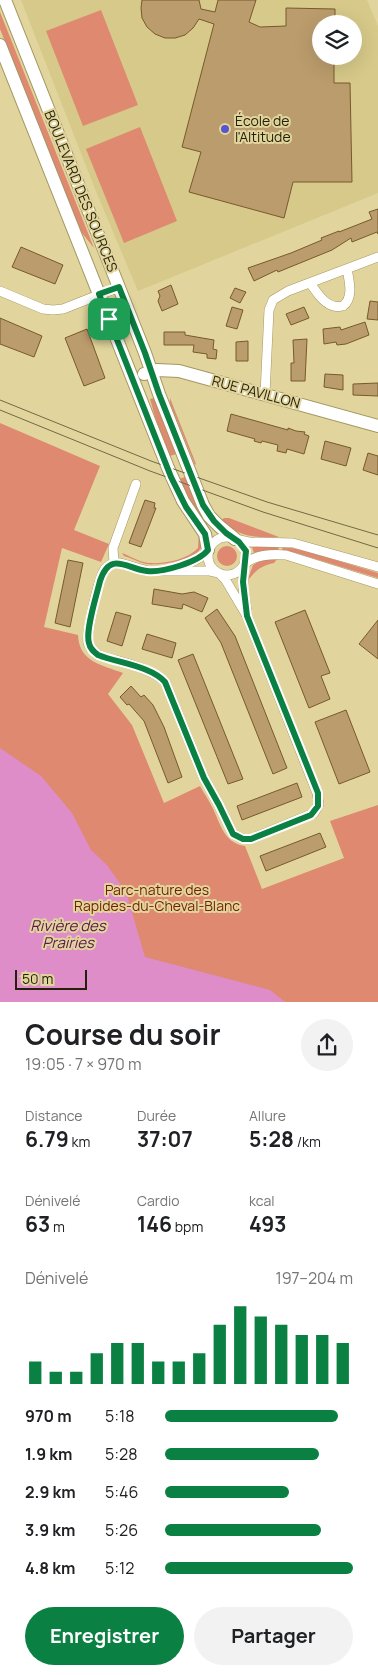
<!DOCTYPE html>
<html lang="fr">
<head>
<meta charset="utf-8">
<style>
  body { margin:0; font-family:Manrope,sans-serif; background:#f2f2f2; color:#202124; height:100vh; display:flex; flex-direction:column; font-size:19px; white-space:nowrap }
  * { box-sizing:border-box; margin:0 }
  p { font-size:16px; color:#757577 }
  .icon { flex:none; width:28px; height:28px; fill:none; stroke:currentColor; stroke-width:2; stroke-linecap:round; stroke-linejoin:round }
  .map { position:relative; height:1002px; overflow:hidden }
  .drawer { display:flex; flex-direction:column; background:#fff; flex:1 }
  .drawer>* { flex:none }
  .fabs { position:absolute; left:312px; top:15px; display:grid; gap:10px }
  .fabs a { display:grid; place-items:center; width:50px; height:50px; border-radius:50%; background:#fff; box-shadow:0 5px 20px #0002; font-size:25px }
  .scale { position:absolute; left:15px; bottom:12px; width:72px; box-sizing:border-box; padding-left:5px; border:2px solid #241f09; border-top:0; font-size:14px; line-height:18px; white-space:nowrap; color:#241f09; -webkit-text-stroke:4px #e1d59d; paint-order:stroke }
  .pin { position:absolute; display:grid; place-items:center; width:42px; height:42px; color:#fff; margin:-21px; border-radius:10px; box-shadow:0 2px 8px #0006 }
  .round { display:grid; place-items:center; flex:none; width:52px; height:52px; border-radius:26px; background:#f2f2f2 }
  .overview { display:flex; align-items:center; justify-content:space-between; height:85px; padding:0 25px }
  h1 { font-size:28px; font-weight:700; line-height:38px }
  .stats { display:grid; grid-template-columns:repeat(3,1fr); gap:8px; height:85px; padding:5px 25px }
  .stats div { display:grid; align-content:center }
  .stats b { font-size:21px; font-weight:700 }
  .stats small { font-size:14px; font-weight:400 }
  .stats p { font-size:14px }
  .chart { height:140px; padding:10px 25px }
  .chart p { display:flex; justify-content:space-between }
  .chart svg { width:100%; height:90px; margin-top:5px; stroke:#0b8043; stroke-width:6 }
  .primary-button { display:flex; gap:10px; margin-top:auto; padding:10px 25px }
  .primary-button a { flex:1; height:58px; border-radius:30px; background:#0b8043; color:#fff; font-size:20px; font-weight:700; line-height:58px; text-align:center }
  .primary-button a+a { background:#f2f2f2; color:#202124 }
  ul { padding:0 25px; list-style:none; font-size:16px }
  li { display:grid; grid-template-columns:80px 60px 1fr; align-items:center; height:38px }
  li i { height:12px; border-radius:6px; background:#0b8043 }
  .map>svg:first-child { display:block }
  .built { fill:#d6c989; fill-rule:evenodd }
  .green { fill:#de8970 }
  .water { fill:#de8dc8 }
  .building { fill:#bb9c6c; stroke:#775a2c }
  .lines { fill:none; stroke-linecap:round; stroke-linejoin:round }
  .street-casing { stroke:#a39862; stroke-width:10 }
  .secondary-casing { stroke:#a39862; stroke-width:14 }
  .street { stroke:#fff; stroke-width:9 }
  .secondary { stroke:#fff; stroke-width:12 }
  .tram { stroke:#716945; stroke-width:1 }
  .route-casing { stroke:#fff; stroke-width:10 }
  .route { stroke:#0b8043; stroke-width:6 }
  .poi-dot { fill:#5657cf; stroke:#e1d59d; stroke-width:2 }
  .labels { text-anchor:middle; stroke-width:4; stroke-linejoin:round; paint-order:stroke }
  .poi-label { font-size:14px; fill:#241f09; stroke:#e1d59d; text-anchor:start }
  .street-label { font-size:14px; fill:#241f09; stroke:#e1d59d }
  .park-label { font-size:14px; fill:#721f01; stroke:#e1d59d }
  .water-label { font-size:15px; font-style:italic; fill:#5c154d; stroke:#e1d59d }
</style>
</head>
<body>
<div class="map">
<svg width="378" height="1003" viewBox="0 0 378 1003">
  <rect width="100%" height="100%" fill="#e1d59d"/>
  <path class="built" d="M21 0H367L378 26V193L138 291 95 189ZM321 24H354V56H321Z"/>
  <path class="green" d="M101 10 138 105 83 126 46 31Z
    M0 12 94 248 82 233 77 222 0 29Z
    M140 127 177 221 124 243 86 149Z
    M154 398 176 454 170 456 156 420 150 399Z
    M170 398 196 464 195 465 170 403Z
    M0 423 100 466 74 530 109 544 101 562 62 548 44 627 78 635C79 662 102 665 123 673L108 694 132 725 164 803 200 786C203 792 207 797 210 803 220 820 222 843 245 846L262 889 344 858 330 821 378 805V1002H129L0 869Z
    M185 477 197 507 208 523H205L191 505 179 479Z
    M224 518H229L279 537C253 538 242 537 220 521Z
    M199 532C199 536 202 543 201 547 197 561 157 566 146 564 138 562 131 558 124 556L122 553C130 556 139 562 149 563 164 564 187 560 198 548Z
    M283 546 313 553 378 573V578L296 553 282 550Z
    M217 556a10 10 0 1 1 20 0a10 10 0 1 1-20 0Z
    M252 547H279L278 550 254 553Z
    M278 558 274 563C260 566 255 571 247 582L253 565 261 560Z"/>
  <path class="water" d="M0 748 41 776 72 813 91 850 107 865 126 892 145 957 270 990 285 1002H0Z"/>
  <path class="building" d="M142 0H199L201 9 215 12 218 0H256L249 22 260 27 286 26V8L335 9V24H321V56H334V83H350L352 182H293L284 218 189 192 201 152 182 147 214 24 199 19 193 28 185 35 175 38H165L155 34 147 27 142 18 141 8Z
    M378 209V234L377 232 352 242 351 238 332 250 278 272 277 270 254 281 248 268 291 253 322 240 321 238 339 231V232L372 219 369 212Z
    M21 247 63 265 55 284 12 267Z
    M171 285 178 304 162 311 158 301 160 296 158 291Z
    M235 288 246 292 240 303 230 298Z
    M370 301 378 302V320L367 319Z
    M232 307 243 310 237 329 226 326Z
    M304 307 309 318 291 325 286 314Z
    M0 318 42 336 34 357 0 344Z
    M365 322 369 335 346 344 337 345 336 342 324 344 323 329 340 327 341 330Z
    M87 329 105 378 84 386 65 338Z
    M164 332H185V335L214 340 213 349 217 350 216 359 207 358V354L193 352 194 345H164Z
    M307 339 305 381H291V363H294L293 340Z
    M248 341V361H236V342Z
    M325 374 343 375V390L324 387Z
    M378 383V396L353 395V384Z
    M231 414 288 430V428L296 431 305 432 304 434 309 436 304 454 287 449 286 453 277 451 278 445 262 441 261 443 254 441 255 439 227 431Z
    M325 441 351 448 346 466 321 459Z
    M368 453 378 456V475L363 470Z
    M145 500 155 503 154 508H156L141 547 129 543Z
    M68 560 83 563 70 627 55 623Z
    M154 589 182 594 194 592 208 598 202 612 183 604 182 609 152 604Z
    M217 609 235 636 287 768 273 774 221 643 205 618Z
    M305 610 330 673 321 676 330 699 309 708 275 622Z
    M116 612 131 616 122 646 107 641Z
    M378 620V659L359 644Z
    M147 634 176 643 172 658 142 649Z
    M193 654 243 779 228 784 178 660Z
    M131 686 141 697 144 695 153 705 164 727 182 777 168 783 144 721 129 704 127 705 120 697Z
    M346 710 370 772 339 784 315 722Z
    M297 783 302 797 242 820 237 806Z
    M320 833 326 847 266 871 260 856Z"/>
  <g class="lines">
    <g class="street-casing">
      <path id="street" d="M310 283C318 294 327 310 343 306 354 298 349 280 347 269
        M0 291 43 309 53 310 63 309 119 287
        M265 394 269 310 273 300 288 291 378 257
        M208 556a19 19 0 1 1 38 0a19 19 0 1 1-38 0Z
        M235 539 249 542 293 543 378 567
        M114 563 113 548 136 484
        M120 563 148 571H210L219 573 225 579 247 616 317 793 319 804 314 813 251 839H243L233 834 221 809 204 778 165 682C151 667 118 662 98 655 94 652 90 648 88 643 86 634 99 576 105 569 109 564 114 563 120 563Z
        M244 565C254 554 272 554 286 555L378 584
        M244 565 243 587 247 612
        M172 568C185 564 199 561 208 550"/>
    </g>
    <g class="secondary-casing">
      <path id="secondary" d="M5 0 145 353 159 394 203 505 209 516 219 526 235 539
        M0 45 168 468 183 501 205 534 208 550
        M144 374 157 370 179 371 378 426"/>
    </g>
    <use href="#street" class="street"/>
    <use href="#secondary" class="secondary"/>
    <path class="tram" d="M0 400 151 461 267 502 378 535
      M0 410 150 471 263 512 378 548"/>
  </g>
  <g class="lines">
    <g class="route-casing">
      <path id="route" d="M119 287 145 353 159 394 203 505 214 521 226 533 239 542 246 551 243 582 247 616 318 793V806L311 815 251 839H243L233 834 219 805 204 778 165 682C151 666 118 663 98 655 94 652 90 649 89 643 85 631 97 594 100 581 110 550 127 569 147 571 162 573 199 562 208 550L205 534 186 507 171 477 99 294Z"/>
    </g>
    <use href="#route" class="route"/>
  </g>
  <circle class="poi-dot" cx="225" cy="129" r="5"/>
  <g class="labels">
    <g class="poi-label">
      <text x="235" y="126">École de<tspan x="235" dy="16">l'Altitude</tspan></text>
    </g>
    <g class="street-label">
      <text transform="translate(81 191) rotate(68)" y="5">BOULEVARD DES SOURCES</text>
      <text transform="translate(256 392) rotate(15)" y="5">RUE PAVILLON</text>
    </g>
    <g class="park-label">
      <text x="157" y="895">Parc-nature des<tspan x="157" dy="16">Rapides-du-Cheval-Blanc</tspan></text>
    </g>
    <g class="water-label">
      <text x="68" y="931">Rivière des<tspan x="68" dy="17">Prairies</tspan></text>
    </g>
  </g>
</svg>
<div class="fabs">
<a><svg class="icon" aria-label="layers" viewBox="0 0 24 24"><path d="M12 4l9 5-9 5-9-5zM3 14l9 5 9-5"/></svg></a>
</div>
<div class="scale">50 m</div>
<div class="pin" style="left:109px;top:319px;background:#1e9e55"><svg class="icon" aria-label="arrive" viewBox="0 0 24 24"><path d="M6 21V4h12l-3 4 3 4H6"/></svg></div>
</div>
<section class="drawer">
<div class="overview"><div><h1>Course du soir</h1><p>19:05 · 7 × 970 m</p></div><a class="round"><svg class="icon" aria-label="share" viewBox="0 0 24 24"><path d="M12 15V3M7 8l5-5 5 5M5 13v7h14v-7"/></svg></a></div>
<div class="stats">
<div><p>Distance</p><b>6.79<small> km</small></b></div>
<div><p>Durée</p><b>37:07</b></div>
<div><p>Allure</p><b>5:28<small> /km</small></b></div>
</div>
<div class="stats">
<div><p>Dénivelé</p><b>63<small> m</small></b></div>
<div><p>Cardio</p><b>146<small> bpm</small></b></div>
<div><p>kcal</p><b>493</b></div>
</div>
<div class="chart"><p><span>Dénivelé</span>197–204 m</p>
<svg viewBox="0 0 160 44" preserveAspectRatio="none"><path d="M5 44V33M15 44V38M25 44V38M35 44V29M45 44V24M55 44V24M65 44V33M75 44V33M85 44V29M95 44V15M105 44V6M115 44V11M125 44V15M135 44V20M145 44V20M155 44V24"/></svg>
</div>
<ul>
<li><b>970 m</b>5:18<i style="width:92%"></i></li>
<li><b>1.9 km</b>5:28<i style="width:82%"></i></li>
<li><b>2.9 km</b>5:46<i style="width:66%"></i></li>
<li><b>3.9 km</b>5:26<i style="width:83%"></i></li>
<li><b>4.8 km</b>5:12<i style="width:100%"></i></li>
</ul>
<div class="primary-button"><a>Enregistrer</a><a>Partager</a></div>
</section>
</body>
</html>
